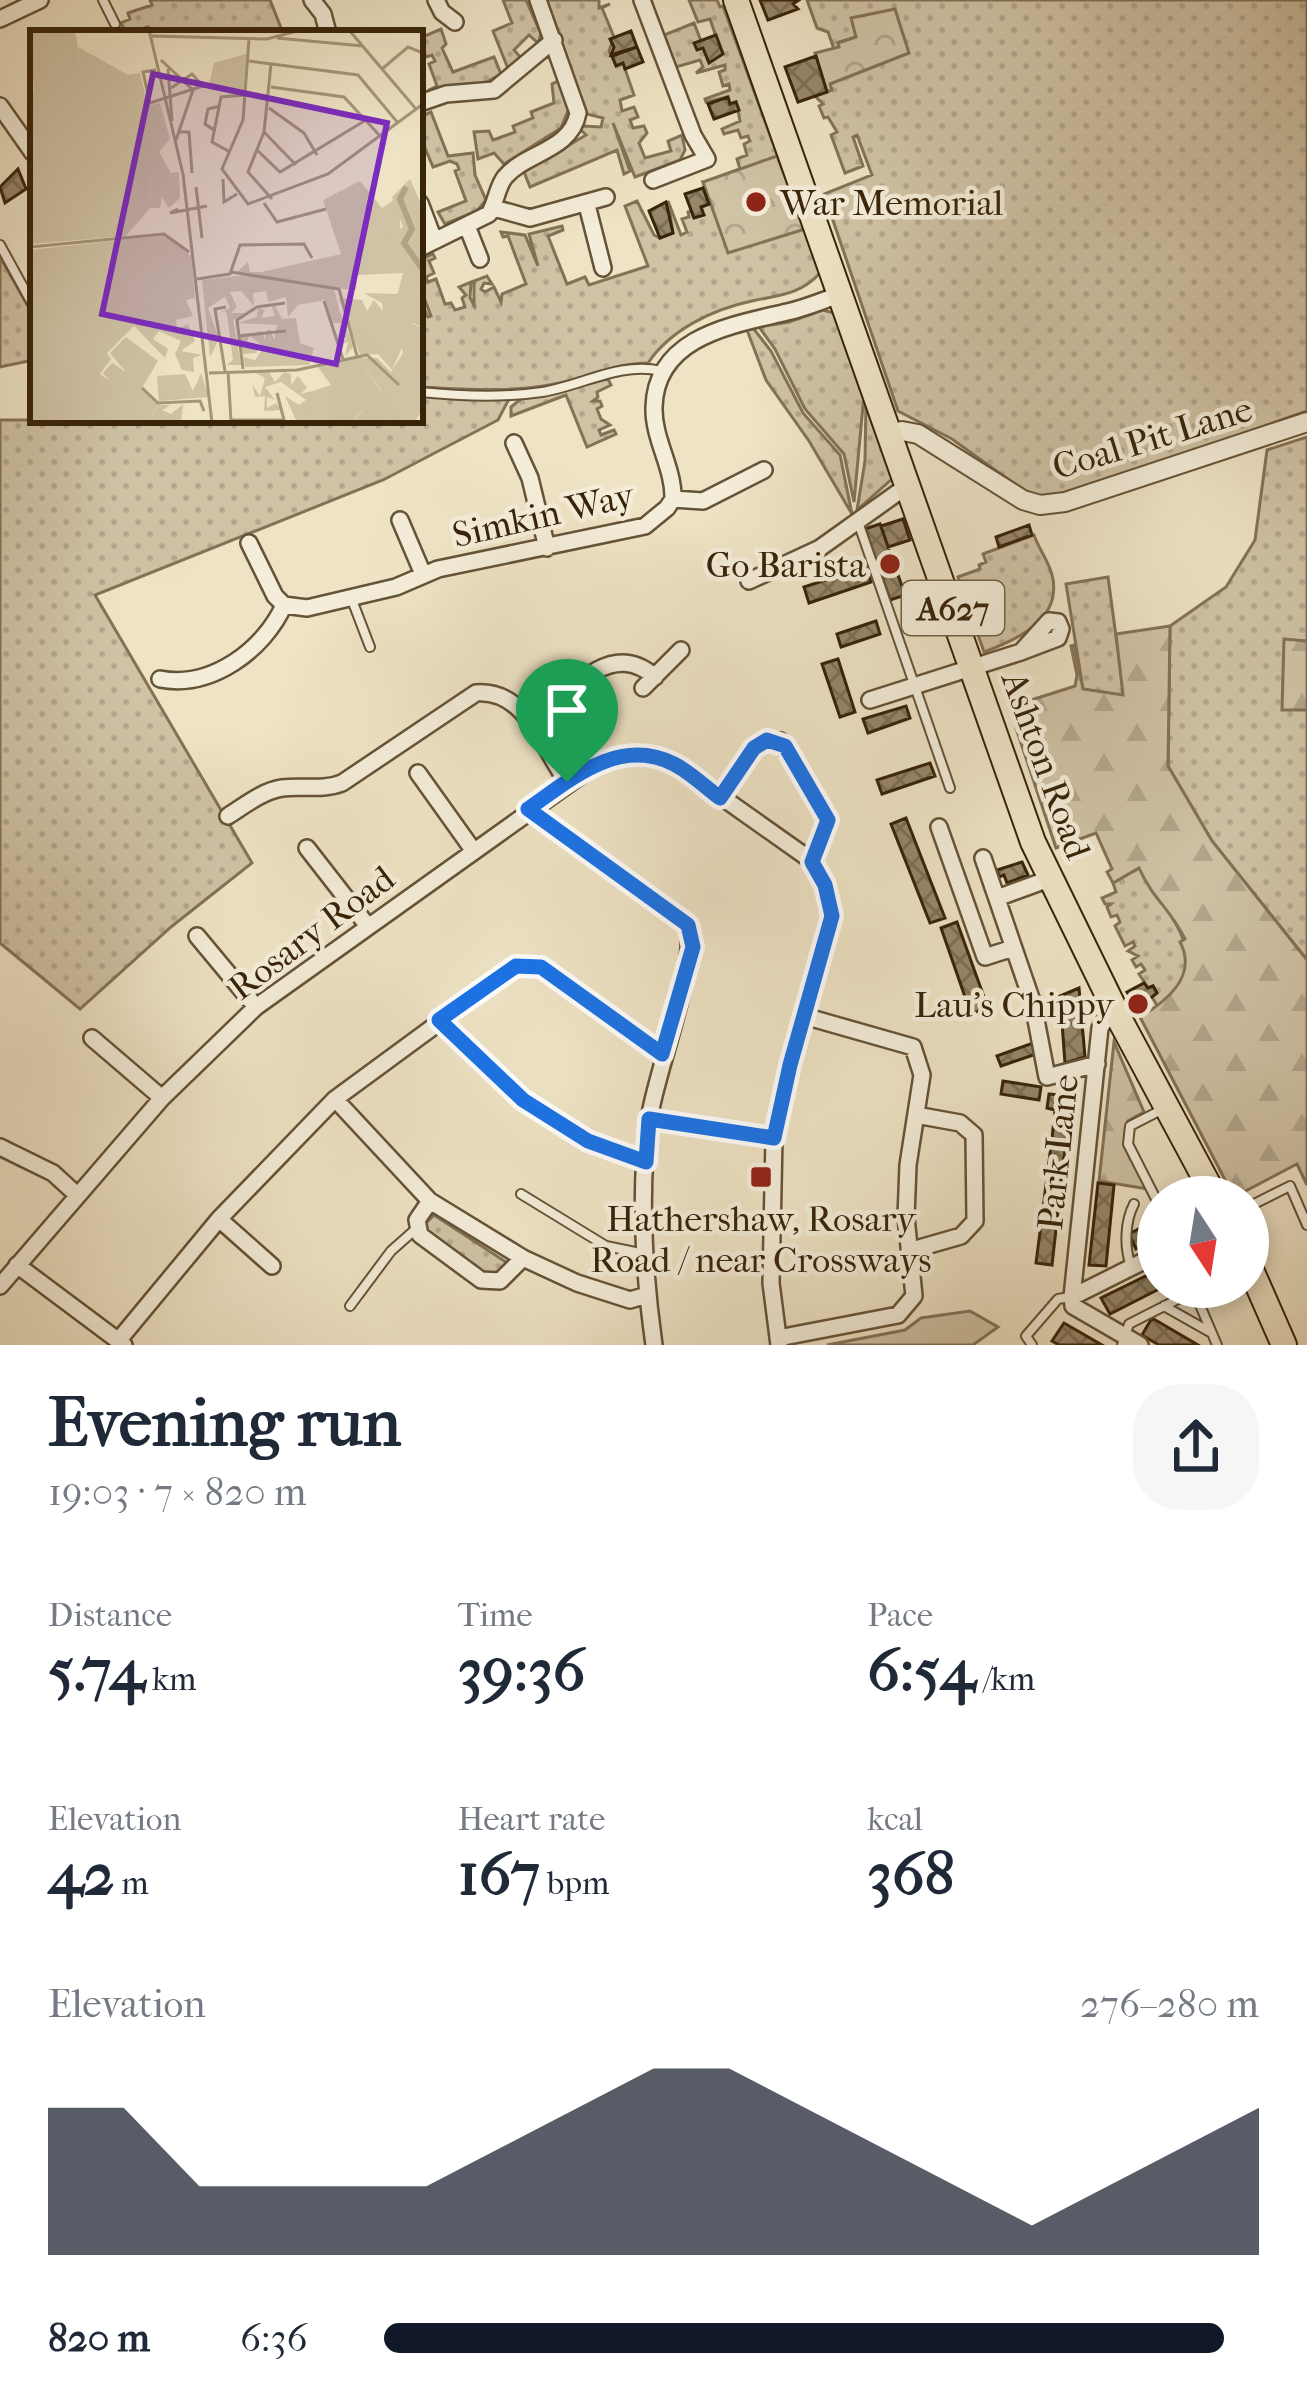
<!DOCTYPE html>
<html lang="en">
<head>
<meta charset="utf-8">
<style>
  body { margin:0; font-family:"IM FELL French Canon",serif; background:#f6f6f7; color:#1f2937; height:100vh; display:flex; flex-direction:column; font-size:45px; white-space:nowrap }
  * { box-sizing:border-box; margin:0 }
  p { font-size:39px; color:#747a83 }
  .icon { flex:none; width:66px; height:66px; fill:none; stroke:currentColor; stroke-width:2; stroke-linecap:round; stroke-linejoin:round }
  .map { position:relative; height:1345px; overflow:hidden }
  .details { display:flex; flex-direction:column; background:#fff; flex:1 }
  .details>* { flex:none }
  .needle { width:78px; rotate:168deg }
  .fabs { position:absolute; left:1137px; top:1176px; display:grid; gap:24px }
  .fabs a { display:grid; place-items:center; width:132px; height:132px; border-radius:50%; background:#fff; box-shadow:0 6px 18px #0003; font-size:60px }
  .pin { position:absolute; display:grid; place-items:center; width:102px; height:102px; color:#fff; margin:-123px -51px; border-radius:50% 50% 50% 0; rotate:-45deg; box-shadow:0 0 12px #0007 }
  .pin .icon { rotate:45deg }
  .round { display:grid; place-items:center; flex:none; width:126px; height:126px; border-radius:48px; background:#f6f6f7 }
  .overview { display:flex; align-items:center; justify-content:space-between; height:204px; padding:0 48px }
  h1 { font-size:66px; font-weight:800; line-height:90px }
  .figures { display:grid; grid-template-columns:repeat(3,1fr); gap:18px; height:204px; padding:12px 48px }
  .figures div { display:grid; align-content:center }
  .figures b { font-size:60px; font-weight:800 }
  .figures small { font-size:33px; font-weight:400 }
  .figures p { font-size:33px }
  .chart { height:336px; padding:24px 48px }
  .chart p { display:flex; justify-content:space-between }
  .chart svg { width:100%; height:216px; margin-top:12px; fill:#111827; opacity:.7 }
  ul { padding:0 48px; list-style:none; font-size:39px }
  li { display:grid; grid-template-columns:192px 144px 1fr; align-items:center; height:90px }
  li i { height:30px; border-radius:15px; background:#111827 }
  .map>svg:first-child { display:block }
  .grass { fill:url(#grass-dots); stroke:#837256; stroke-width:3 }
  .forest { fill:url(#forest-firs); stroke:#837256; stroke-width:3 }
  .park { fill:url(#park-crowns); stroke:#837256; stroke-width:3 }
  .pitch { fill:#cfc2a5; stroke:#837256; stroke-width:3 }
  .building { fill:url(#building-cross-hatch); stroke:#372308; stroke-width:3 }
  .lines { fill:none; stroke-linecap:round; stroke-linejoin:round }
  .service-casing { stroke:#655337; stroke-width:12 }
  .minor-casing { stroke:#655337; stroke-width:20 }
  .tertiary-casing { stroke:#655337; stroke-width:22 }
  .trunk-casing { stroke:#372308; stroke-width:28 }
  .service { stroke:#f4edd9; stroke-width:8 }
  .minor { stroke:#f4edd9; stroke-width:15 }
  .tertiary { stroke:#f4edd9; stroke-width:18 }
  .trunk { stroke:#eee3c5; stroke-width:24 }
  .route-casing { stroke:#fff; stroke-width:24 }
  .route { stroke:#1a73e8; stroke-width:15 }
  .poi-dot { fill:#8f2418; stroke:#f4edd9; stroke-width:4.5 }
  .labels { text-anchor:middle; stroke-width:9; stroke-linejoin:round; paint-order:stroke }
  .shield { fill:#f4edd9; stroke:#706047; stroke-width:3 }
  .shield-label { font-size:33px; font-weight:bold; fill:#372308 }
  .poi-label { font-size:36px; fill:#372308; stroke:#f4edd9; text-anchor:end }
  .street-label { font-size:36px; fill:#372308; stroke:#f4edd9 }
  .inset-river { fill:none; stroke:#b0a285; stroke-width:6 }
  .inset-road { fill:none; stroke:#a59679; stroke-width:3 }
  .view { fill:#7b2cbf; fill-opacity:0.15; stroke:#7b2cbf; stroke-width:6 }
  .inset-edge { fill:none; stroke:#372308; stroke-width:6 }
</style>
</head>
<body>
<div class="map">
<svg width="1307" height="1345" viewBox="0 0 1307 1345">
  <defs>
    <pattern id="grass-dots" width="8" height="8" patternUnits="userSpaceOnUse" patternTransform="scale(3)"><rect width="8" height="8" fill="#cfc2a5"/><path d="M2 2h.1M6 6h.1" fill="none" stroke="#b2a68d" stroke-width="1.8" stroke-linecap="round"/></pattern>
    <pattern id="forest-firs" width="22" height="20" patternUnits="userSpaceOnUse" patternTransform="scale(3)"><rect width="22" height="20" fill="#cfc2a5"/><path d="M5 1l3.5 6h-7zM16 11l3.5 6h-7z" fill="#b2a68d"/></pattern>
    <pattern id="park-crowns" width="20" height="18" patternUnits="userSpaceOnUse" patternTransform="scale(3)"><rect width="20" height="18" fill="#cfc2a5"/><path d="M2 6a3 3 0 1 1 6 0M12 15a3 3 0 1 1 6 0" fill="none" stroke="#b2a68d"/></pattern>
    <pattern id="building-cross-hatch" width="8" height="8" patternUnits="userSpaceOnUse" patternTransform="scale(3)"><rect width="8" height="8" fill="#96876a"/><path d="M0 0l8 8M0 8l8-8" fill="none" stroke="#7b6e55"/></pattern>
  </defs>
  <rect width="100%" height="100%" fill="#eee3c5"/>
  <filter id="stains"><feTurbulence type="fractalNoise" baseFrequency=".00167" numOctaves="4"/><feColorMatrix values="0 0 0 0 .2 0 0 0 0 .09 0 0 0 0 .02 0 0 0 .5 -.17"/></filter>
  <radialGradient id="worn" r=".72"><stop offset=".6" stop-color="#630" stop-opacity="0"/><stop offset="1" stop-color="#630" stop-opacity=".3"/></radialGradient>
  <path class="grass" d="M150 0H270L283 33H144L149 30 148 27 126 33 121 23 130 19 128 13 152 5Z
    M503 0H526L541 34 538 43 529 35 514 50 522 59 509 71 493 31 512 23Z
    M546 0H599V8L610 4 602 8 614 37 609 51 616 65 623 63 634 95 620 100 622 111 634 107 638 117 630 120 633 128 644 126 647 133 639 143 645 158 671 151 668 141 682 135 685 150 680 160 635 177 613 123 630 171 624 174 617 150 530 187 524 172 586 135 580 129 583 126 601 127 603 118 587 114Z
    M689 0H717L720 7 723 6 790 190 726 174 740 169 737 159 747 155 744 144 750 141 748 136 741 138 738 130 724 134 722 129 740 121 736 102 730 104 727 97 706 102 705 99 730 90 729 84 723 86 719 72 725 70V65L696 73 703 67 700 60 676 67 664 35 694 23 701 41 695 43 697 49 703 48 709 62 722 54 710 19 698 22Z
    M807 0H1307V411L1070 494 1040 497 1023 490 952 439 898 411 824 194 872 175 857 135 853 137 863 166 845 173 831 135 837 132 828 117 824 118 819 106 823 104 815 96 831 90 830 84 856 37 839 42 840 47 834 49 828 32 817 28Z
    M441 29 446 44 442 48 453 72 494 57 501 74 478 87 431 95 429 90 437 86 429 64 435 61 432 55 426 57 420 38Z
    M558 81 569 108 561 128 504 164 494 153 478 159 474 132 489 131 493 140 515 132 513 126 533 118 531 112 554 103 552 84Z
    M431 112 448 156 473 153 475 175 486 200 477 211 445 224 438 212 466 201 455 171 459 169 457 164 450 161 433 167 420 136V117Z
    M703 182 792 194 820 273C800 295 779 295 752 301 713 309 670 330 648 363 615 363 587 378 554 384 510 393 465 389 420 387V310L424 308 428 317 431 316 420 287V259L433 254 435 258 429 261 434 273 426 277 428 282 436 279 445 304 451 303 455 310 465 307 462 298 466 295 459 287 471 282 470 298 474 305V281L487 276 492 284 484 283 481 289 485 292 494 287 501 302 502 294 526 284 508 236 503 237 501 232 525 235 538 266 529 234 562 226 563 230 548 236 567 284 585 277 589 285 648 266 625 206 637 201 654 235 660 238 673 233 668 201 681 235 687 232 682 219 689 217 688 212 691 211 694 218 703 215 701 207 709 204Z
    M0 257 33 315V360L0 367Z
    M823 310 834 313 864 395 854 502 844 454 805 409 775 349 759 327 789 322Z
    M753 328 771 351 803 413 840 455 852 514 809 441 766 380 747 330Z
    M608 379 611 385 597 392 598 397 593 401H600L602 406 597 409 601 419 610 425 599 430 601 435 614 430 616 434 587 447 566 395 511 416V407L522 398Z
    M420 394 509 399 498 420 383 480 95 595 252 863 171 927 80 1009 0 943V420H420Z
    M866 402 893 478 857 510 865 461Z
    M1307 437V960L1212 841 1168 766 1170 626 1226 587 1255 540 1267 450Z
    M1034 535C1040 552 1050 562 1053 579 1060 621 1016 640 984 652L958 577 980 569 979 565 986 562 983 554Z
    M1108 577 1124 696 1083 689 1066 584Z
    M1139 868C1167 914 1220 960 1158 1007L1152 997 1157 993 1153 986 1148 988 1139 974 1145 970 1141 964 1136 967 1132 960 1138 956 1128 951 1135 946 1133 942 1125 946 1115 926 1120 922 1117 915 1111 917 1107 907 1111 904H1105L1102 898 1116 892 1113 883Z
    M434 1215 506 1262 502 1272 489 1276 428 1236 426 1223Z"/>
  <path class="forest" d="M1170 626 1168 766 1212 841 1307 960V1185L1297 1164 1234 1197 1140 1017C1167 1001 1198 976 1180 942L1185 939C1170 908 1154 901 1139 868L1113 883 1107 872 1112 869 1096 833 1056 848 1016 728 1025 724 1021 711 1028 709 1025 702 1075 686 1077 675 1071 646 1074 645 1083 689 1123 695 1116 634Z
    M1284 639 1307 641V710H1282Z
    M1114 1042 1144 1112 1128 1121 1125 1145 1148 1189 1099 1181Z"/>
  <path class="park" d="M895 9 909 53 830 84 832 90 827 92 815 53 839 47 838 43 856 37 851 18Z
    M777 156 805 229 728 253 703 182Z"/>
  <path class="pitch" d="M970 1311 998 1327 973 1345H827L905 1330 921 1318Z"/>
  <path class="building" d="M760 0H799L793 4 798 9 768 20Z
    M631 31 637 47 611 55 614 47 610 39Z
    M716 35 723 54 709 63 703 48 697 50 694 43Z
    M637 47 643 62 625 69 623 63 616 66 612 56Z
    M816 56 827 92 798 102 785 67Z
    M728 97 730 104 736 102 739 110 714 119 708 104Z
    M18 169 26 189 5 203 0 187Z
    M703 188 709 204 701 207 704 215 694 218 685 194Z
    M666 202 673 233 660 238 649 211Z
    M903 519 910 540 888 547 881 526Z
    M880 524 896 569 881 574 865 529Z
    M1029 525 1032 535 999 547 996 537Z
    M866 567 871 582 809 603 804 587Z
    M896 569 905 595 890 600 881 574Z
    M876 621 880 634 841 647 837 634Z
    M838 659 855 712 840 717 822 664Z
    M906 706 910 718 868 733 863 719Z
    M930 763 935 776 882 794 877 780Z
    M906 818 945 918 930 923 891 824Z
    M1022 862 1028 875 1007 883 1004 875 999 877 997 870Z
    M957 922 988 1008 971 1014 941 928Z
    M1144 983 1148 988 1153 986 1157 993 1137 1009 1127 992Z
    M1079 988 1085 1057 1065 1063 1060 996Z
    M1036 1042 1039 1053 1001 1066 997 1056Z
    M1003 1081 1041 1087 1039 1100 1001 1094Z
    M1049 1094 1072 1096 1067 1140 1052 1138 1055 1110 1047 1108Z
    M1051 1146 1065 1148 1052 1265 1036 1263Z
    M1098 1183 1114 1185 1106 1266 1089 1265Z
    M1158 1219V1238L1136 1249 1129 1234Z
    M1158 1270V1287H1163L1110 1314 1101 1298Z
    M1152 1318 1198 1345H1159L1142 1335Z
    M1064 1323 1102 1345H1059L1052 1341Z"/>
  <g class="lines">
    <g class="service-casing">
      <path id="service" d="M103 0 115 24
        M0 245 33 305
        M420 392C460 396 502 398 542 392 581 386 621 361 661 371
        M858 522 950 788
        M352 600 370 647
        M521 1194 606 1246 645 1254
        M1158 1203 1128 1144 1130 1126 1165 1108
        M1248 1207 1290 1186 1307 1225
        M1131 1266C1124 1247 1125 1221 1134 1204
        M1194 1291 1217 1345
        M350 1306 391 1251 417 1228
        M1164 1306 1210 1332
        M1032 1345 1026 1336 1058 1299 1070 1297
        M1122 1345 1129 1324 1194 1291"/>
    </g>
    <g class="minor-casing">
      <path id="minor" d="M312 0 323 14 328 33
        M436 0 442 12 455 22
        M642 0 693 135 707 159 653 180
        M0 19 40 0
        M420 103 446 94 494 90 554 40
        M0 106 33 153
        M420 203 434 240
        M587 205 603 268
        M494 208 530 218 606 197
        M467 226 480 259
        M420 248 489 214C496 203 497 187 505 177 526 152 571 151 578 113L538 0
        M514 443 530 478 547 548
        M673 499 703 501 764 470
        M400 520 423 574
        M249 543 275 596 284 605 307 608 396 587 438 569 645 526 667 508 673 499C674 468 653 439 654 407 656 336 733 325 787 312 806 308 824 300 841 294
        M749 581 820 548 897 493 910 487
        M160 679C211 689 264 650 284 605
        M643 688 681 650
        M870 700 1021 652 1049 621 1058 622 1061 629 1058 638 1021 652
        M535 728C566 696 608 636 655 677
        M418 773 473 850
        M720 798 759 743 780 741 828 820 812 861
        M528 809 688 925C697 967 659 1064 650 1114 638 1184 644 1274 654 1345
        M228 816C244 806 262 791 282 788 303 785 322 791 342 783L476 693C526 689 542 747 567 782
        M939 827 985 957 1013 948
        M307 848 367 925
        M983 858 1033 1004 1047 1077 1097 1064
        M997 898 1049 879
        M197 936 256 1007
        M1117 1012 1107 1017 1100 1028 1072 1297 1073 1306 1140 1345
        M439 1020 523 1100 588 1141 646 1162
        M92 1038 162 1098
        M335 1099 430 1201 523 1258 577 1283 630 1300 647 1295
        M649 1119 774 1138
        M0 1147 53 1173 77 1195
        M430 1201 417 1220 420 1235 481 1280 500 1281 523 1258
        M219 1219 272 1266
        M912 1250 961 1236 975 1221 974 1135 960 1123 916 1115
        M17 1265 124 1345
        M0 1286 162 1098 256 1007 601 761C628 755 648 755 675 764L812 861 825 885 832 916 790 1065 774 1138 771 1283 779 1345
        M1072 1297 1158 1254
        M778 1338 898 1315 914 1296 906 1217 908 1165 922 1075 913 1047 804 1016
        M118 1341 219 1219 335 1099 516 966 541 967 662 1054"/>
    </g>
    <g class="tertiary-casing">
      <path id="tertiary" d="M891 434 902 431 918 434 1023 500 1040 505 1065 502 1307 422"/>
    </g>
    <g class="trunk-casing">
      <path id="trunk" d="M736 0 1033 842 1121 1022 1215 1197
        M1248 1263 1284 1345"/>
    </g>
    <use href="#service" class="service"/>
    <use href="#minor" class="minor"/>
    <use href="#tertiary" class="tertiary"/>
    <use href="#trunk" class="trunk"/>
  </g>
  <g class="lines">
    <g class="route-casing">
      <path id="route" d="M767 740 785 746 828 820 812 862 825 885 832 916 790 1065 774 1138 649 1119 646 1162 588 1141 523 1100 439 1020 516 966 541 967 662 1054 693 947 688 925 528 809C571 779 619 736 674 764 690 772 705 787 720 798L754 748Z"/>
    </g>
    <use href="#route" class="route"/>
  </g>
  <g class="poi-dot">
    <circle cx="756" cy="202" r="12"/>
    <circle cx="890" cy="564" r="12"/>
    <circle cx="1138" cy="1004" r="12"/>
    <rect x="749" y="1165" width="24" height="24" rx="6"/>
  </g>
  <g class="labels">
    <rect class="shield" x="902" y="581" width="102" height="54" rx="9"/>
    <g class="shield-label">
      <text x="953" y="620">A627</text>
    </g>
    <g class="poi-label">
      <text x="780" y="215" text-anchor="start">War Memorial</text>
      <text x="866" y="577">Go Barista</text>
      <text x="1114" y="1017">Lau's Chippy</text>
      <text x="761" y="1231" text-anchor="middle">Hathershaw, Rosary<tspan x="761" dy="41">Road / near Crossways</tspan></text>
    </g>
    <g class="street-label">
      <text transform="translate(1152 437) rotate(-17)" y="13">Coal Pit Lane</text>
      <text transform="translate(543 514) rotate(-13)" y="13">Simkin Way</text>
      <text transform="translate(1047 765) rotate(70)" y="13">Ashton Road</text>
      <text transform="translate(311 932) rotate(-37)" y="13">Rosary Road</text>
      <text transform="translate(1057 1152) rotate(-84)" y="13">Park Lane</text>
    </g>
  </g>
  <g transform="translate(30 30)">
    <rect width="393" height="393" fill="#eee3c5"/>
    <path d="M54 29 67 33 121 138 120 178 96 206 0 214V63ZM330 151 352 178 364 170 370 183V202L346 215 374 243 327 245 326 260 304 258 310 283H311L314 295 316 296 325 323 326 325 323 317 315 326 318 312 311 314 317 308 308 307 311 293H302L295 270 268 275 258 287 256 267 238 272 236 261 223 263 224 276 211 261 200 262 207 277 201 283H218L203 290 211 335H197L203 330 198 291 196 281 188 283 200 278 195 267 178 278 189 309 180 327 172 250 215 245 206 243 218 232 220 242H231L311 224 293 170ZM136 205 161 226 165 268 156 270 163 286 146 290 147 299 158 294 165 311 151 321 172 325 163 328 164 342 152 340 145 324 151 311 129 301 123 309 138 319 135 328 104 296 77 323 81 329 70 344 123 384 128 375H141L132 380 141 384 153 374 151 393H0V220ZM382 250 393 267V298L383 293 362 340 348 324 330 325 309 268 332 270 337 281 344 270 353 281 352 273 334 263 367 264ZM241 274 245 275 252 289 266 288 270 313 284 318 279 335 215 337 213 327 225 330 234 317 219 305 216 316H225L227 317V323L213 324 210 307 232 301 235 310 236 301 240 299 244 310 247 295 208 293 227 287 228 278 235 280 231 288 245 286ZM224 342H239L245 352 254 342 261 344V355L268 346 277 358 270 364 283 361 287 366 278 393H253L267 392 255 366 269 375 276 370 251 352 235 357 245 370 237 367V378L246 373 252 380 234 381 235 366 225 367 222 354 230 366 235 348Z" fill="#cfc2a5"/>
    <path d="M48 17 98 45 110 43 118 76 130 73 140 109 129 122 141 143 149 142 150 168 139 178 132 167 130 178H120L121 138 67 33 50 32ZM380 149 393 178V267L382 250 367 267 373 243 346 215 373 197 362 167ZM365 288 393 298V379L384 393H322L351 360 328 328H347L361 342 373 323Z" fill="#cfc2a5"/>
    <path d="M171 343 179 367 129 371 127 346 155 344 163 361Z" fill="#cfc2a5"/>
    <path d="M0 0H45L50 32 4 64ZM328 328 351 361 321 393H278L283 361 301 355 288 337Z" fill="#cfc2a5"/>
    <path d="M216 24 214 62 178 59 184 33ZM96 307 128 331 113 356 128 374 118 393H72L47 370 71 346 79 350 73 343 82 333 96 342 80 323Z" fill="#cfc2a5"/>
    <path class="inset-river" d="M376 157 370 169 382 199 374 213 393 240M393 348V391"/>
    <path class="inset-road" d="M119 0 153 144 182 393M319 0 386 79M122 6 237 9 271 0M247 8 333 16M219 9 213 90 192 139 218 174 298 144 393 74M131 30 163 60 146 110M219 31 328 45 368 93M241 34 234 102 218 142 242 169M138 39 142 91M352 39 378 17 393 23M126 40 113 42 120 73 173 56 162 44 141 58M241 57 314 67 351 107M239 78 274 103 287 125M184 100 175 94 178 79 190 76M150 102H159L162 143M234 102 266 135M227 120 250 142 336 90M200 122 182 112 191 67 217 65M193 149 194 172 207 164M166 157 172 208M234 173 247 192 296 179M148 179 140 183 177 176M0 217 134 204 159 222M201 242 309 259 327 326M167 249 200 244 210 215 274 214 282 228M294 271 313 329M208 306 256 301M213 339 207 290 227 277 255 273M195 341 185 279 196 277M198 341 201 391M179 343 267 340 337 325 369 355M112 358 128 373 170 371 174 381M201 390H254L247 363"/>
    <path class="view" d="M123 44 357 93 306 334 72 284Z"/>
    <rect width="393" height="393" class="inset-edge"/>
  </g>
  <rect width="100%" height="100%" filter="url(#stains)"/>
  <rect width="100%" height="100%" fill="url(#worn)"/>
</svg>
<div class="fabs">
<a><svg class="needle" viewBox="-14 -14 28 28"><path d="M0-13l5 13h-10z" fill="#e53935"/><path d="M0 13l5-13h-10z" fill="#747a83"/></svg></a>
</div>
<div class="pin" style="left:567px;top:782px;background:#1e9e55"><svg class="icon" aria-label="arrive" viewBox="0 0 24 24"><path d="M6 21V4h12l-3 4 3 4H6"/></svg></div>
</div>
<section class="details">
<div class="overview"><div><h1>Evening run</h1><p>19:03 · 7 × 820 m</p></div><a class="round"><svg class="icon" aria-label="share" viewBox="0 0 24 24"><path d="M12 15V3M7 8l5-5 5 5M5 13v7h14v-7"/></svg></a></div>
<div class="figures">
<div><p>Distance</p><b>5.74<small> km</small></b></div>
<div><p>Time</p><b>39:36</b></div>
<div><p>Pace</p><b>6:54<small> /km</small></b></div>
</div>
<div class="figures">
<div><p>Elevation</p><b>42<small> m</small></b></div>
<div><p>Heart rate</p><b>167<small> bpm</small></b></div>
<div><p>kcal</p><b>368</b></div>
</div>
<div class="chart"><p><span>Elevation</span>276–280 m</p>
<svg viewBox="0 0 160 44" preserveAspectRatio="none"><path d="M0 44V14L10 14L20 30L30 30L40 30L50 30L60 22L70 14L80 6L90 6L100 14L110 22L120 30L130 38L140 30L150 22L160 14V44z"/></svg>
</div>
<ul>
<li><b>820 m</b>6:36<i style="width:96%"></i></li>
</ul>
</section>
</body>
</html>
